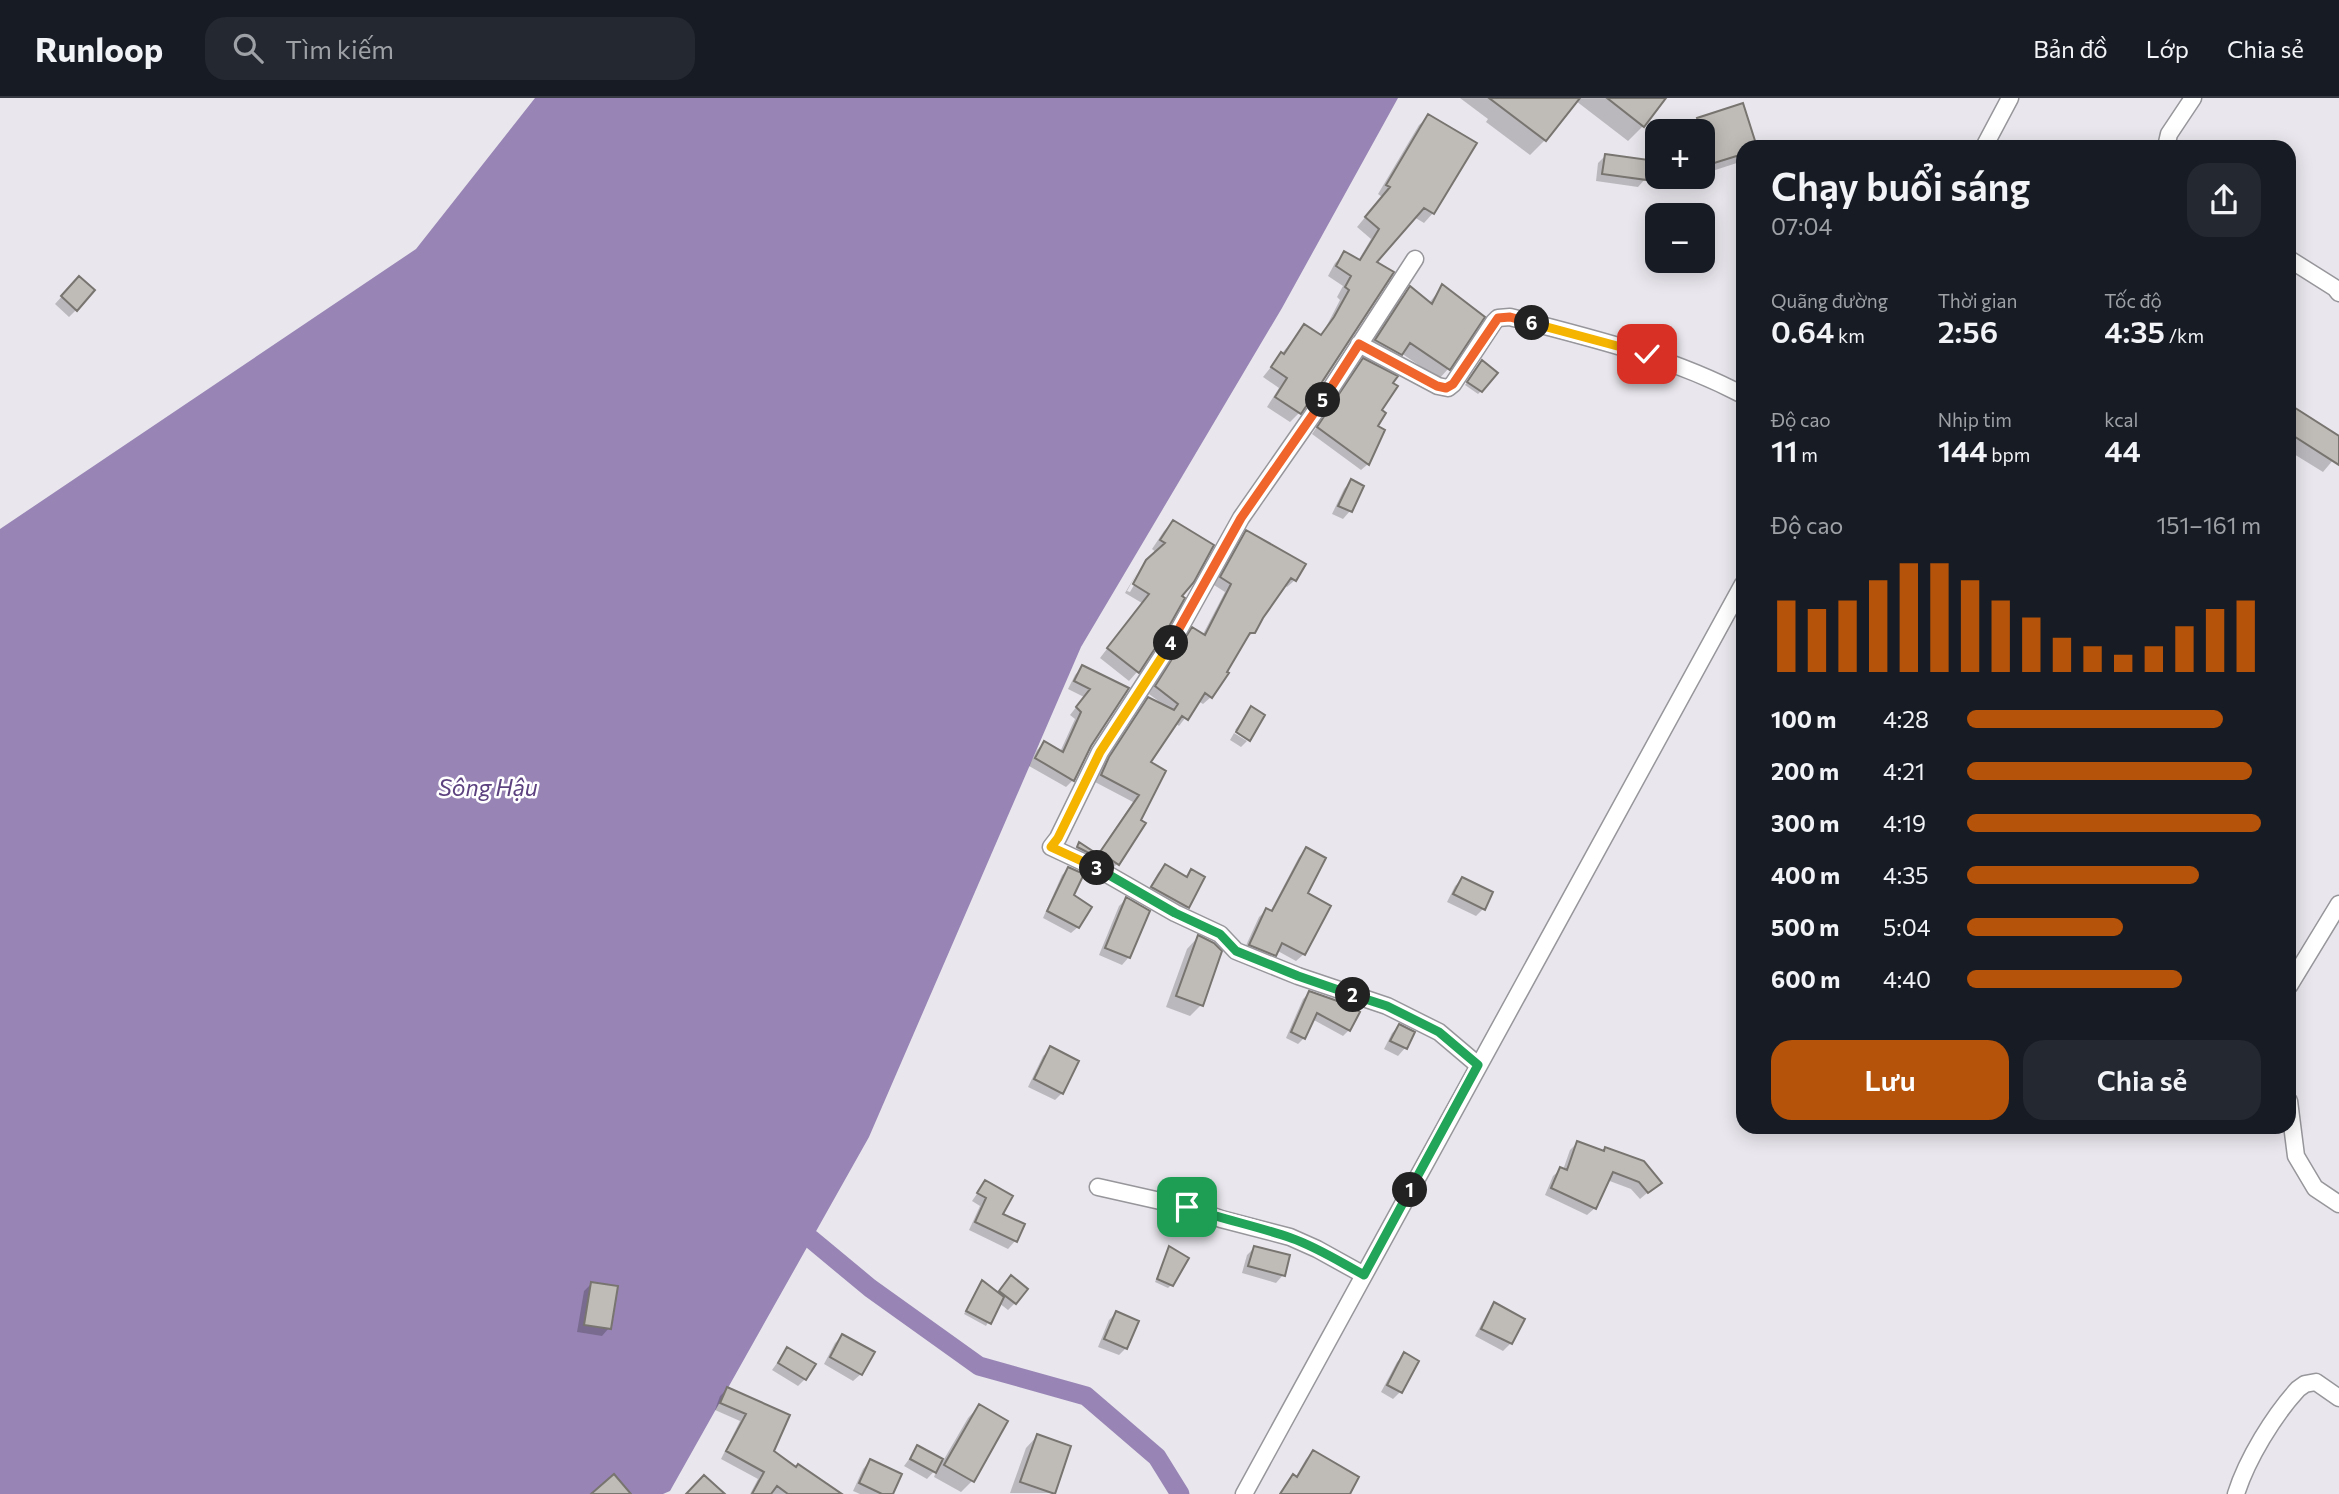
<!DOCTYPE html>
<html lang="vi">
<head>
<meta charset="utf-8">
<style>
  body { margin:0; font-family:Commissioner,sans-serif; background:#242831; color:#f1f3f6; height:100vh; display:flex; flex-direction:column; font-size:26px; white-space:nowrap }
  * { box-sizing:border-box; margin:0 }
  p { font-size:23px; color:#9ea1a6 }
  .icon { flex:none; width:38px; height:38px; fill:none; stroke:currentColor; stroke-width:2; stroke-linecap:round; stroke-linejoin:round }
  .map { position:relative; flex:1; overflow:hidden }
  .side { position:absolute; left:1736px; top:42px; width:560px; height:994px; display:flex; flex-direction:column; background:#171b24; border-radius:21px; box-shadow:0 4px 18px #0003 }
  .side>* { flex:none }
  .buttons { position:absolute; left:1645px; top:21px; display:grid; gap:14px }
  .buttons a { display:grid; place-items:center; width:70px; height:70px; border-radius:14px; background:#171b24; box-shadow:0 4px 18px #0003; font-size:35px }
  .pin { position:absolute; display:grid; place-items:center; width:60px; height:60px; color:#fff; margin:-30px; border-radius:14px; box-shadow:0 4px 10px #0006 }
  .km { position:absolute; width:35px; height:35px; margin:-18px; border-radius:50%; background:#222; color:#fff; font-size:19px; line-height:35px; text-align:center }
  .round { display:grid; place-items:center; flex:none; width:74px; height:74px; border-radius:21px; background:#242831 }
  .overview { display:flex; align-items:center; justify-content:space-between; height:119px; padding:0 35px }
  h1 { font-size:38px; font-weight:600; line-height:52px }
  .figures { display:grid; grid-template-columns:repeat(3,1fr); gap:10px; height:119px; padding:7px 35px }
  .figures div { display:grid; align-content:center }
  .figures b { font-size:30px; font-weight:600 }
  .figures small { font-size:19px; font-weight:400 }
  .figures p { font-size:19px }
  .chart { height:196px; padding:14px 35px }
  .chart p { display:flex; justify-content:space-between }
  .chart svg { width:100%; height:126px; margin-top:7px; stroke:#b45309; stroke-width:6 }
  .action { display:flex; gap:14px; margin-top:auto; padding:14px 35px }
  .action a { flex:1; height:80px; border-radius:21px; background:#b45309; color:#fff; font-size:28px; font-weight:600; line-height:80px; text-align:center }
  .action a+a { background:#242831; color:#f1f3f6 }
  ul { padding:0 35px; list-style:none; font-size:23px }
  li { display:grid; grid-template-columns:112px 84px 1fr; align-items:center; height:52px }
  li i { height:18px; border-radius:9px; background:#b45309 }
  header { display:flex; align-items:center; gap:42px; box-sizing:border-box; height:98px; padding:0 35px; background:#171b24; border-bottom:2px solid #363941 }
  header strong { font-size:33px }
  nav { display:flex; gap:38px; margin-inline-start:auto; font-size:24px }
  .search { width:490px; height:63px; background:#242831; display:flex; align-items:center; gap:18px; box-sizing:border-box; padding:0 24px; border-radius:21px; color:#9ea1a6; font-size:26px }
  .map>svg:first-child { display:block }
  .water { fill:#9885b5 }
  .shadow { fill:#0003 }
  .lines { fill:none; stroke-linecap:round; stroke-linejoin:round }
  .canal { stroke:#9885b5; stroke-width:19 }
  .building { fill:#bfbbb6; stroke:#787470; stroke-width:2 }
  .street-casing { stroke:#97969b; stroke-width:19 }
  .street { stroke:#fff; stroke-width:16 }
  .split-1-casing { stroke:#fff; stroke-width:14 }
  .split-2-casing { stroke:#fff; stroke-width:14 }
  .split-3-casing { stroke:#fff; stroke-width:14 }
  .split-4-casing { stroke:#fff; stroke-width:14 }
  .split-5-casing { stroke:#fff; stroke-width:14 }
  .split-6-casing { stroke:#fff; stroke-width:14 }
  .split-7-casing { stroke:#fff; stroke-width:14 }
  .split-1 { stroke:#22a559; stroke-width:9 }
  .split-2 { stroke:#22a559; stroke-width:9 }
  .split-3 { stroke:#22a559; stroke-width:9 }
  .split-4 { stroke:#f5b400; stroke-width:9 }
  .split-5 { stroke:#f0652b; stroke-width:9 }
  .split-6 { stroke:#f0652b; stroke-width:9 }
  .split-7 { stroke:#f5b400; stroke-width:9 }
  .labels { text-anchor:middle; stroke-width:5; stroke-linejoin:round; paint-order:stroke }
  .water-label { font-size:23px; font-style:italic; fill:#5d4280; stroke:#fff }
</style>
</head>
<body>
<header>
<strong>Runloop</strong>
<div class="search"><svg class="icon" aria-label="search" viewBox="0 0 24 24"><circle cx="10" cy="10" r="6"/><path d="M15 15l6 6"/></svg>Tìm kiếm</div>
<nav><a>Bản đồ</a><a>Lớp</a><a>Chia sẻ</a></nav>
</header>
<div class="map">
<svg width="2339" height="1396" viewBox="0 0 2339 1396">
  <rect width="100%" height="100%" fill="#e9e7ed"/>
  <path class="water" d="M535 0H1398L1282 210 1081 549 869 1039 670 1393 663 1396H0V431L416 151Z"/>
  <path class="shadow" d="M1460 0H1664L1643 28 1628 43 1576 3 1545 42 1530 57 1486 24 1488 21Z
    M1742 8 1755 49H1743V63L1703 76V33H1686L1698 22Z
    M1429 18 1433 115 1424 125 1414 119 1374 164 1299 315 1290 324 1267 309 1279 290 1263 279 1304 228 1320 238 1325 231 1340 202 1337 199 1343 188 1328 178 1335 165 1345 155 1358 163 1371 141 1357 129 1382 99 1378 96 1419 27Z
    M1605 58 1645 81 1638 89 1596 83 1598 65Z
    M72 187 76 212 69 219 55 206Z
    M1442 189 1448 271 1439 281 1401 255 1391 266 1366 253 1400 200 1410 191 1429 205Z
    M1363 262 1375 329 1368 366 1361 372 1312 336 1357 269Z
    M1479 267 1481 293 1478 296 1465 287Z
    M2289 308 2339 340V355L2323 374 2289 353Z
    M1351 383 1362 388 1350 413 1343 421 1332 416 1344 391Z
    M1173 424 1179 498 1137 574 1129 583 1100 560 1142 505 1125 495 1138 473 1127 493 1130 494 1148 463 1157 455 1152 451 1164 433Z
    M1247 434 1295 482 1287 489 1284 487 1254 534 1244 542 1211 599 1203 606 1198 603 1179 628 1175 625 1148 664 1164 674 1117 766 1110 773 1094 762 1133 704 1095 684 1102 668 1141 609 1148 602 1165 608 1149 596 1185 539 1192 532 1202 538 1225 494 1214 487 1240 441Z
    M1082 569 1126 591 1090 648 1073 682 1066 689 1029 668 1037 652 1044 645 1060 654 1075 621 1070 617 1084 599 1068 591 1075 577Z
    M1251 611 1249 640 1235 632Z
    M1234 635 1247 643 1241 649 1230 642Z
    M1079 746 1095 756 1091 760 1075 753Z
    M1306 751 1304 856 1296 863 1276 852 1267 864 1243 854 1259 819 1266 812 1270 814 1299 759Z
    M1165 768 1185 780 1192 774 1188 809 1180 816 1145 797 1158 775Z
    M1068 771 1078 829 1071 835 1043 820 1062 777Z
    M1462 781 1483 811 1476 818 1447 804 1455 788Z
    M1126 801 1129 859 1122 867 1099 857 1119 808Z
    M1198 839 1201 907 1190 918 1166 909 1187 851Z
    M1309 895 1349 932 1343 938 1312 921 1304 940 1298 946 1286 940 1303 901Z
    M1399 928 1413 935 1405 950 1398 958 1384 951 1392 935Z
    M1051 950 1062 995 1055 1002 1028 989 1043 958Z
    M1577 1045 1603 1054 1606 1051 1659 1085 1640 1101 1631 1091 1607 1082 1595 1110 1587 1117 1545 1097 1553 1078 1561 1071 1563 1072 1570 1052Z
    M985 1084 1000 1117 1023 1127 1015 1143 1008 1151 969 1132 980 1108 972 1103Z
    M1169 1150 1171 1187 1168 1190 1155 1184Z
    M1254 1150 1283 1177 1276 1185 1242 1175 1247 1157Z
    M591 1186 609 1230 602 1238 577 1234 584 1193Z
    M1004 1187 1015 1205 1008 1212 999 1205 986 1228 964 1216 979 1188 997 1196Z
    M1495 1207 1523 1221 1511 1245 1503 1253 1475 1238 1488 1214Z
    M1116 1215 1126 1250 1119 1257 1098 1249 1109 1222Z
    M842 1238 861 1276 853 1283 824 1266 835 1245Z
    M787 1251 805 1281 798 1288 772 1272Z
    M1404 1257 1400 1294 1393 1301 1381 1294 1397 1264Z
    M727 1291 788 1318 772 1353 821 1396H750L758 1381 721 1361 740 1323 715 1312 720 1298Z
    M979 1308 1006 1324 972 1383 961 1394 934 1379 938 1369 927 1381 904 1368 918 1349 943 1363 968 1320Z
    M1037 1338 1053 1395H1010L1026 1350Z
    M1313 1354 1326 1396H1279L1286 1386 1295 1380 1306 1361Z
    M870 1363 891 1396H860L853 1393 863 1371Z"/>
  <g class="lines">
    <path class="canal" d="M811 1141 870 1190 979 1268 1086 1298 1157 1359 1180 1396"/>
  </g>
  <path class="building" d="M1489 0H1580L1546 43Z
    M1607 0H1666L1644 29Z
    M1743 5 1757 49H1743V56L1711 66 1703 33H1701L1697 20Z
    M1428 16 1477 45 1434 116 1424 110 1377 164 1394 174 1301 316 1275 299 1287 280 1271 269 1281 254 1284 256 1304 226 1321 237 1334 219 1349 192 1345 189 1351 178 1336 168 1344 153 1360 162 1379 131 1365 119 1390 89 1386 87Z
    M1605 56 1649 62 1647 82 1602 76Z
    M79 178 95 192 77 213 61 198Z
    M1442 186 1485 219 1450 272 1410 245 1402 257 1375 242 1410 188 1432 206Z
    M1363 260 1398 278 1393 285 1398 288 1382 312 1386 315 1378 328 1385 332 1369 367 1317 329Z
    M1482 262 1498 275 1482 294 1467 284Z
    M2289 306 2339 338V367L2289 335Z
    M1351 381 1364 388 1352 414 1338 408Z
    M1173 422 1214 447 1194 484 1182 498 1185 500 1167 532 1139 575 1107 550 1149 496 1133 486 1146 462 1165 445 1160 442Z
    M1246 432 1306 466 1296 483 1291 480 1263 520 1255 535H1250L1227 574 1229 575 1212 600 1205 595 1188 622 1182 618 1151 664 1166 673 1141 722 1146 725 1119 767 1100 754 1139 697 1101 677 1109 659 1148 599 1174 612 1178 606 1155 588 1192 529 1205 537 1231 486 1220 479Z
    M1082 567 1129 590 1091 648 1074 683 1035 660 1044 643 1063 654 1081 614 1076 609 1090 591 1074 583Z
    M1251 608 1265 617 1250 643 1236 634Z
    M1079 744 1097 756 1095 758 1077 749Z
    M1306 749 1326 760 1308 795 1331 808 1305 857 1282 845 1276 858 1249 847 1266 810 1272 813Z
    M1165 766 1187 779 1191 771 1205 779 1189 810 1151 789Z
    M1068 769 1084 776 1074 797 1092 809 1079 830 1047 813Z
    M1462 779 1493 794 1485 812 1453 796Z
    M1126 799 1150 813 1130 860 1105 850Z
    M1198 837 1214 845 1222 853 1203 908 1176 898Z
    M1309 893 1346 906 1360 914 1350 933 1317 915 1305 941 1291 934Z
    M1399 926 1415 934 1407 951 1390 943Z
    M1050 948 1079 963 1063 996 1034 981Z
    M1577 1043 1604 1053 1605 1049 1644 1063 1662 1085 1648 1095 1639 1084 1613 1074 1596 1111 1551 1090 1560 1069 1567 1072Z
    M985 1082 1013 1098 1003 1116 1025 1126 1017 1144 975 1124 986 1100 977 1095Z
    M1169 1148 1189 1160 1173 1188 1157 1181Z
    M1254 1148 1290 1157 1285 1178 1248 1168Z
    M1011 1177 1028 1191 1016 1206 999 1193Z
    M982 1182 1004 1199 991 1226 966 1213Z
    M591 1184 618 1188 611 1231 584 1227Z
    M1494 1204 1525 1221 1512 1246 1481 1231Z
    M1116 1213 1139 1223 1127 1251 1104 1241Z
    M842 1236 875 1254 862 1277 830 1259Z
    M787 1249 816 1266 806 1282 778 1265Z
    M1404 1254 1419 1263 1402 1295 1387 1287Z
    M727 1289 790 1317 774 1353 796 1369 798 1366 842 1396H788L777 1388 771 1396H752L764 1374 726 1353 746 1316 720 1305Z
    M979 1306 1008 1323 974 1384 944 1367Z
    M1037 1336 1071 1348 1055 1396 1020 1384Z
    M917 1347 943 1361 936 1375 910 1361Z
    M1313 1352 1359 1379 1350 1396H1280L1293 1376 1297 1379Z
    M870 1361 902 1376 893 1396H882L859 1385Z
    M614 1376 631 1396H591Z
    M704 1377 725 1396H686Z"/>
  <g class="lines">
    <g class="street-casing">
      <path id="street" d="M1984 49 2010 0
        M2166 49 2169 36 2193 0
        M1415 161 1326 298 1241 420 1176 537 1100 654 1058 740 1051 749 1100 772 1175 815 1220 836 1236 853 1298 878 1387 908 1439 934 1478 967
        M2289 161 2335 190 2339 195
        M1359 246 1438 288 1448 290 1453 286 1494 224 1498 220 1510 219C1590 240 1669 258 1743 297
        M2289 888 2339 806
        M2289 1003 2296 1058 2315 1090 2339 1106
        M1098 1089 1187 1109 1221 1121 1290 1139 1317 1151 1364 1177
        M1244 1396 1743 486
        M2236 1396C2247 1361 2274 1317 2298 1291L2305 1286 2316 1284 2339 1300"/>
    </g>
    <use href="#street" class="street"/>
  </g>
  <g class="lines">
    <g class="split-1-casing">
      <path id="split-1" d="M1187 1109C1221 1121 1257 1128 1291 1140 1317 1149 1340 1164 1364 1177L1410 1092"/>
    </g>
    <g class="split-2-casing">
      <path id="split-2" d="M1353 897 1387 908 1439 934 1478 967 1410 1092"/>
    </g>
    <g class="split-3-casing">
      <path id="split-3" d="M1097 770 1175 815 1220 836 1236 853 1298 878 1353 897"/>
    </g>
    <g class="split-4-casing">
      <path id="split-4" d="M1097 770 1051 749 1058 740 1100 654 1171 545"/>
    </g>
    <g class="split-5-casing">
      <path id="split-5" d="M1171 545 1241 420 1323 302"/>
    </g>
    <g class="split-6-casing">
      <path id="split-6" d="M1323 302 1359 246 1437 288 1446 290 1453 286 1498 220 1510 219 1532 225"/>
    </g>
    <g class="split-7-casing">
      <path id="split-7" d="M1532 225 1647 256"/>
    </g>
    <use href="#split-1" class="split-1"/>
    <use href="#split-2" class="split-2"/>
    <use href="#split-3" class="split-3"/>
    <use href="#split-4" class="split-4"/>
    <use href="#split-5" class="split-5"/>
    <use href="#split-6" class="split-6"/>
    <use href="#split-7" class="split-7"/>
  </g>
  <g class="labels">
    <g class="water-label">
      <text x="488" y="698">Sông Hậu</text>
    </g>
  </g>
</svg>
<div class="buttons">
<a>+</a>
<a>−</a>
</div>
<div class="pin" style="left:1187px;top:1109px;background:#1e9e55"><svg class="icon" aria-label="arrive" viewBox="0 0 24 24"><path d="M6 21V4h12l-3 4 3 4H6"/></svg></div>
<div class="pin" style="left:1647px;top:256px;background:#d93025"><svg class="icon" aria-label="check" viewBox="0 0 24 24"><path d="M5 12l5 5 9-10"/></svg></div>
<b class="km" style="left:1410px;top:1092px">1</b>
<b class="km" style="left:1353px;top:897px">2</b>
<b class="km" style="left:1097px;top:770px">3</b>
<b class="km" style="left:1171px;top:545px">4</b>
<b class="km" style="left:1323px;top:302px">5</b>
<b class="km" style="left:1532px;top:225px">6</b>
<section class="side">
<div class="overview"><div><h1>Chạy buổi sáng</h1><p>07:04</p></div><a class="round"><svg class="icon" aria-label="share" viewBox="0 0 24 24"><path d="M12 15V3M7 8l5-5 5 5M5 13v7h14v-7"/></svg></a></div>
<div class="figures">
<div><p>Quãng đường</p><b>0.64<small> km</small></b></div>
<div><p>Thời gian</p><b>2:56</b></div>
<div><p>Tốc độ</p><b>4:35<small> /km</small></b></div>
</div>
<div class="figures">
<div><p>Độ cao</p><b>11<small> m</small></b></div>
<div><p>Nhịp tim</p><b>144<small> bpm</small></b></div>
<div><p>kcal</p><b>44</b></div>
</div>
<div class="chart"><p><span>Độ cao</span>151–161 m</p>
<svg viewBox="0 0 160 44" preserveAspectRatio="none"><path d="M5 44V19M15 44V22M25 44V19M35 44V12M45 44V6M55 44V6M65 44V12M75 44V19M85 44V25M95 44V32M105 44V35M115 44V38M125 44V35M135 44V28M145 44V22M155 44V19"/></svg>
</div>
<ul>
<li><b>100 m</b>4:28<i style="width:87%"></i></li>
<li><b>200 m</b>4:21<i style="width:97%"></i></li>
<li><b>300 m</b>4:19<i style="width:100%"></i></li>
<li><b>400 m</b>4:35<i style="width:79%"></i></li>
<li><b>500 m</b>5:04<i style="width:53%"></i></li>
<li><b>600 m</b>4:40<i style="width:73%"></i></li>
</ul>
<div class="action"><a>Lưu</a><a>Chia sẻ</a></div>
</section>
</div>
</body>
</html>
